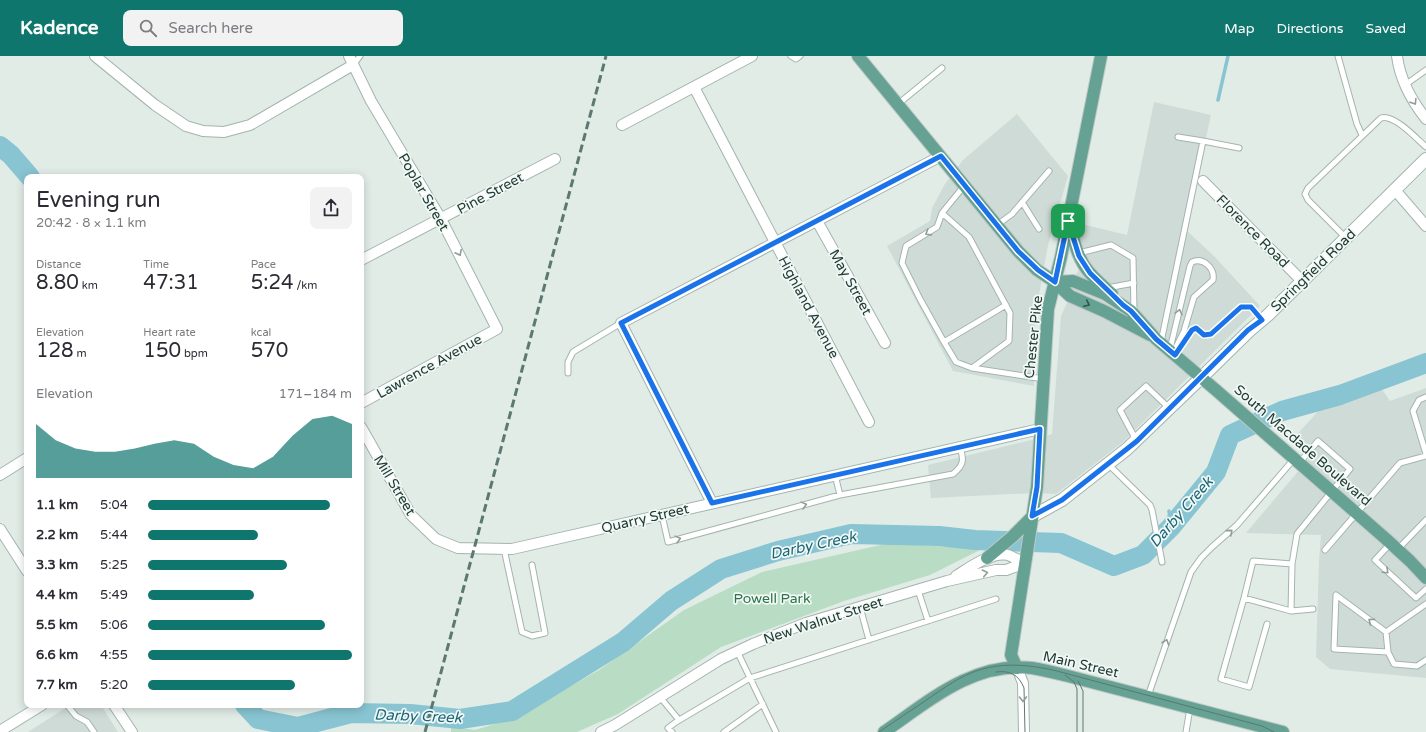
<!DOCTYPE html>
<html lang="en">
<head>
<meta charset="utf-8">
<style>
  body { margin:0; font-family:"Varela Round",sans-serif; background:#f2f2f3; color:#2b2b33; height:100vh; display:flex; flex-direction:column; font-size:15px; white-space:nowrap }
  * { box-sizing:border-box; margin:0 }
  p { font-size:13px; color:#7c7c81 }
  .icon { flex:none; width:22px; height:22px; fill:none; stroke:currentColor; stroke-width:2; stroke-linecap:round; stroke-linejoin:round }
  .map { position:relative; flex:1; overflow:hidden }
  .details { position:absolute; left:24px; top:118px; width:340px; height:534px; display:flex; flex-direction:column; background:#fff; border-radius:8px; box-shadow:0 2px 10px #0003 }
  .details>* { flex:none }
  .pin { position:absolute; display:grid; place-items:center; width:34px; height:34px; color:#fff; margin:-17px; border-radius:8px; box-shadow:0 2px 6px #0006 }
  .round { display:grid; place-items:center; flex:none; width:42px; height:42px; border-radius:8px; background:#f2f2f3 }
  .headline { display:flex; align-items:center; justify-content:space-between; height:68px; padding:0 12px }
  h1 { font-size:22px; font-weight:600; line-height:30px }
  .figures { display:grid; grid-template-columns:repeat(3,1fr); gap:6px; height:68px; padding:4px 12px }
  .figures div { display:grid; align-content:center }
  .figures b { font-size:20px; font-weight:600 }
  .figures small { font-size:11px; font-weight:400 }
  .figures p { font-size:11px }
  .chart { height:112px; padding:8px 12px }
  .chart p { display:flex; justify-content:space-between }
  .chart svg { width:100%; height:72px; margin-top:4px; fill:#0f766e; opacity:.7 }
  ul { padding:0 12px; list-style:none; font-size:13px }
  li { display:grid; grid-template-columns:64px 48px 1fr; align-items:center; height:30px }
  li i { height:10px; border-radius:5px; background:#0f766e }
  header { display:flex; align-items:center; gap:24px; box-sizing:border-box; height:56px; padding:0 20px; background:#0f766e; color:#fff }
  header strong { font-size:19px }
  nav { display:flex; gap:22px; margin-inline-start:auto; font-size:14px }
  .search { width:280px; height:36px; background:#f2f2f3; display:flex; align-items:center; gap:10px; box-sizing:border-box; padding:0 14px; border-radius:8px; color:#7c7c81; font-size:15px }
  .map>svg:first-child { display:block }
  .built { fill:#cfdbd6 }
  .green { fill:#b9ddc4 }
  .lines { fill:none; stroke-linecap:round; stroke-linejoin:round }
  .stream { stroke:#88c4d1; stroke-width:3.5 }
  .river { stroke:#88c4d1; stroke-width:20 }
  .service-casing { stroke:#a4b4ae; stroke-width:7 }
  .minor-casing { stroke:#a4b4ae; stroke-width:12 }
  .tertiary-casing { stroke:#a4b4ae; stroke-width:14 }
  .secondary-casing { stroke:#9fb7af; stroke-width:14 }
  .primary-casing { stroke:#c1c8c6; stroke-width:14 }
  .service { stroke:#fff; stroke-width:5 }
  .minor { stroke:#fff; stroke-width:10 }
  .tertiary { stroke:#fff; stroke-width:12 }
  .secondary { stroke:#fff; stroke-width:12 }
  .primary { stroke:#65a293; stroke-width:12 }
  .tram { stroke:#5b7871; stroke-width:1 }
  .rail { stroke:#5b7871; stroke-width:3; stroke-dasharray:8 4; stroke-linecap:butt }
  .oneway { stroke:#909e9a }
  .oneway2 { stroke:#32564c }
  .route-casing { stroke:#fff; stroke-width:8 }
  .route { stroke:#1a73e8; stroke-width:5 }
  .labels { text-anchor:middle; stroke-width:3.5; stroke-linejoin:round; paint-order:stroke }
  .street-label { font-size:14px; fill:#213c35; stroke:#f1f8f5 }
  .park-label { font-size:14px; fill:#2b7349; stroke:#f1f8f5 }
  .water-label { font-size:15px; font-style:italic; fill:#1b6779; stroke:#f1f8f5 }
</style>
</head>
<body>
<header>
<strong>Kadence</strong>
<div class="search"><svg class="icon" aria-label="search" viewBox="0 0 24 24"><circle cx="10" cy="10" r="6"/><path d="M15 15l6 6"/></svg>Search here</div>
<nav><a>Map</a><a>Directions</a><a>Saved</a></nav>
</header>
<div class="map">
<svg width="1426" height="676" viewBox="0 0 1426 676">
  <rect width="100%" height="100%" fill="#e1ece7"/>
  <path class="built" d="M1154 46 1211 59 1186 174 1214 200 1260 250 1123 386 1056 438 1036 437 931 442 928 409 1040 382 1052 378 1061 260 1070 240 1073 225 1082 207V192L1079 179 1081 168 1127 179Z
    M1017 58 1068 120 1048 189 1035 261 1034 330 953 315 887 190 930 165 932 152 945 128 963 104Z
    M1381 332 1390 345 1426 332V622L1330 613 1316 601 1319 505 1321 479 1246 477 1311 400 1292 384 1321 352Z
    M70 649H101L118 676H28Z"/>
  <path class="green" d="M889 487 982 493 930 519 844 545 721 591 618 658 577 676H451V670L475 674 514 662 599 614 684 554 762 516Z"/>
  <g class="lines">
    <path class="stream" d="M1218 44 1228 0
      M1169 455 1171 471"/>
    <path class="river" d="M0 90 11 99 30 121
      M245 649 258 663 298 671 351 657 410 658 460 663 512 655 623 586 671 545 721 513 778 495 851 478 939 480 975 484 1061 487 1114 510 1143 499 1171 471 1216 416 1230 379 1282 355 1340 339 1426 307"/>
    <g class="service-casing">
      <path id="service" d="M791 0 796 3 800 0
        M1338 0 1357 68 1362 79
        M353 9 360 0
        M1405 29 1426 14
        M898 48 942 12
        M1203 85 1239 92
        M964 130 942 157 969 181 1010 257 1009 285 972 312 1044 323
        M1022 146 1039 173
        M942 157 937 171 906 190 902 207 920 243 944 286 956 306 972 312
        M997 169 1012 158 1049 115
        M1346 182 1308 144 1305 138 1308 132 1381 62C1394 58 1416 82 1426 91
        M1079 197 1111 189 1133 202 1134 257
        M1107 232 1134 227
        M944 286 1006 249
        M1161 286 1203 85 1178 81
        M1170 293 1190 210 1192 206C1203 201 1215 212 1213 224L1194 241 1184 275 1173 297
        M1175 299 1191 274 1197 272 1204 279 1211 278 1241 251H1251L1262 264
        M568 317V306L573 296 621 267
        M1426 341 1419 344 1413 355 1426 398
        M1136 384 1120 354 1146 330 1169 352
        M1299 407 1318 385 1350 413 1297 478 1292 508 1291 555 1313 553
        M1108 408 1150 449 1152 454 1162 506
        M835 419 840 439
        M662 459 668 486 840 439 953 418C964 409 964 404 960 391
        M1390 488 1375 504 1416 542 1426 533
        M504 493 522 576 532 580 545 577 532 509
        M1398 493 1426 464
        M1325 494 1400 407 1426 400
        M918 534 928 565
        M1244 542 1291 555
        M1426 548 1386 576 1336 539 1334 593 1388 596 1394 608 1417 610 1426 604
        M860 551 869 584
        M1267 568 1249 631 1221 623 1244 542 1253 505 1292 508
        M1386 576 1388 596
        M737 595 776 676
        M1148 640 1191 516 1201 502 1212 491 1237 469 1294 403
        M660 641 679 664
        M67 649 76 660 87 666 94 676
        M672 676 668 672 676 666 750 622 996 543
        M724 676 763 648
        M1186 676 1190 652"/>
    </g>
    <g class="minor-casing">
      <path id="minor" d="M95 0 155 49 186 70 203 75 224 76 250 69 353 9
        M349 0 371 45 441 163 497 273 361 347
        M1397 0C1400 24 1411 44 1426 63
        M694 31 869 366
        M622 69 752 0
        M1203 125 1302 225
        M1395 134 1426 170
        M817 165 885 287
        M361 204 555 103
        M361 371 411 459 436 483 458 492 512 493 1040 373
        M0 419 27 402
        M712 447 621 267 941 100
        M0 473 27 515
        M956 520C969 512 992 495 1008 499 1014 501 1019 505 1025 507
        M1017 612 1023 627 1024 676
        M114 649 132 676
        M0 675 42 649
        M601 676 615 669 721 603 753 588 806 567 947 525 996 514H1006L1025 507"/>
    </g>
    <g class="tertiary-casing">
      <path id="tertiary" d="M1033 460 1062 444 1127 393 1202 321"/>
    </g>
    <g class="secondary-casing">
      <path id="secondary" d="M1202 321 1249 275 1268 259 1426 103"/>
    </g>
    <g class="primary-casing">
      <path id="primary" d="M858 0 1018 195 1037 214 1055 226 1070 240 1104 255 1150 279
        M1069 167C1074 184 1077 202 1089 216 1096 224 1104 231 1112 238
        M1055 226 1073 225 1105 238 1131 255 1156 283 1217 335 1386 483 1410 505 1426 522
        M987 502 1012 481 1033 460
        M1017 612 1011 599 1037 431 1048 253 1061 201 1101 0
        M884 676C929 645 974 605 1032 612 1044 614 1056 617 1068 620L1283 676"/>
    </g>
    <use href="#service" class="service"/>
    <use href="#minor" class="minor"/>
    <use href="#tertiary" class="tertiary"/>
    <use href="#secondary" class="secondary"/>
    <use href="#primary" class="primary"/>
    <path class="tram" d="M996 616C1010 614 1019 619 1024 632L1025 676
      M1065 619 1074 626 1077 633V676
      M1078 625 1083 635V676
      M879 676C895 665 912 654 928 643 944 632 960 620 979 614 1005 606 1031 609 1057 615L1262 670 1274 676"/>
    <path class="rail" d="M425 676 606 0"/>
  </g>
  <defs><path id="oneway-chevron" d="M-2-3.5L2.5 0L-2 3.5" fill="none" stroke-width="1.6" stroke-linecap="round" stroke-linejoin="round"/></defs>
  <g class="oneway">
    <use href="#oneway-chevron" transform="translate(1414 46) rotate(58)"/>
    <use href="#oneway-chevron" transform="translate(928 177) rotate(148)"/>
    <use href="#oneway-chevron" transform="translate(459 197) rotate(63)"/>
    <use href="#oneway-chevron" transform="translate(1179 256) rotate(-77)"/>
    <use href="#oneway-chevron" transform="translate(804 449) rotate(-15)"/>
    <use href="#oneway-chevron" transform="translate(1230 476) rotate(-41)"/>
    <use href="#oneway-chevron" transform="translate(678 483) rotate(-15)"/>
    <use href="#oneway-chevron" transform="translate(1386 515) rotate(43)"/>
    <use href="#oneway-chevron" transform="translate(985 517) rotate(-12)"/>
    <use href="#oneway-chevron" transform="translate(1371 565) rotate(-143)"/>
    <use href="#oneway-chevron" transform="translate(1166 586) rotate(-71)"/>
    <use href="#oneway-chevron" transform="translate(1023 643) rotate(89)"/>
  </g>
  <use class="oneway2" href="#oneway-chevron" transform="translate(1087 248) rotate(25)"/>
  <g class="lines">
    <g class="route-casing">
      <path id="route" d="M941 100 1018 195 1038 214 1055 226 1068 165 1079 200 1090 217 1123 249 1131 255 1156 283 1175 299 1192 274 1196 272 1204 279 1211 278 1241 251H1251L1262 264 1248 274 1137 385 1062 444 1032 460 1037 431 1040 373 712 447 621 267Z"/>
    </g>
    <use href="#route" class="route"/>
  </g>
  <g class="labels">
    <g class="street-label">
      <text transform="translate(424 136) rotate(60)" y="5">Poplar Street</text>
      <text transform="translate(490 137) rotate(-28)" y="5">Pine Street</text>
      <text transform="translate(1253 175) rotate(45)" y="5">Florence Road</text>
      <text transform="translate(1313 214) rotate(-44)" y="5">Springfield Road</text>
      <text transform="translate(851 226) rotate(61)" y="5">May Street</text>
      <text transform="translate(809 251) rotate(62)" y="5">Highland Avenue</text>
      <text transform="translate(1033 281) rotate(-84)" y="5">Chester Pike</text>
      <text transform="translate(429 310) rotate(-29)" y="5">Lawrence Avenue</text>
      <text transform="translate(1303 389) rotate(41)" y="5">South Macdade Boulevard</text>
      <text transform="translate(395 429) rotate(59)" y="5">Mill Street</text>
      <text transform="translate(645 462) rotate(-13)" y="5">Quarry Street</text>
      <text transform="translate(823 564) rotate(-18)" y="5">New Walnut Street</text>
      <text transform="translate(1081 608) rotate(13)" y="5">Main Street</text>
    </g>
    <g class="park-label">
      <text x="772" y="547">Powell Park</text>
    </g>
    <g class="water-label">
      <text transform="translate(1181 456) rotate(-49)" y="5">Darby Creek</text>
      <text transform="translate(813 489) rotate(-12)" y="5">Darby Creek</text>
      <text transform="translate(418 660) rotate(2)" y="5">Darby Creek</text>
    </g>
  </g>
</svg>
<div class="pin" style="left:1068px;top:165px;background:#1e9e55"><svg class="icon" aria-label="arrive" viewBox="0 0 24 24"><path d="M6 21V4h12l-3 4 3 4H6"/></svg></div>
<section class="details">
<div class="headline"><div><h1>Evening run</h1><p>20:42 · 8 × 1.1 km</p></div><a class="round"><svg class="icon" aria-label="share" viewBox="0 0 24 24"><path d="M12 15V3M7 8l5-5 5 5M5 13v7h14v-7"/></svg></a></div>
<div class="figures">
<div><p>Distance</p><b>8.80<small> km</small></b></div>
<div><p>Time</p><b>47:31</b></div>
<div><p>Pace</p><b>5:24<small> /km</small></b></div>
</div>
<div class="figures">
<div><p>Elevation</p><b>128<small> m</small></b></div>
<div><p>Heart rate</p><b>150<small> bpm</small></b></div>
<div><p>kcal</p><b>570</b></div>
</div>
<div class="chart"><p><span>Elevation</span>171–184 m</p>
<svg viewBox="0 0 160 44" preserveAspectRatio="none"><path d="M0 44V11L10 21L20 26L30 28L40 28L50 26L60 23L70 21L80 23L90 31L100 36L110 38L120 31L130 18L140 8L150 6L160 11V44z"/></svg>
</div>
<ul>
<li><b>1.1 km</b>5:04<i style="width:89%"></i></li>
<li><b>2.2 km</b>5:44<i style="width:54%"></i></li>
<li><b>3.3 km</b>5:25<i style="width:68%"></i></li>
<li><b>4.4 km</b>5:49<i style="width:52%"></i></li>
<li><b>5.5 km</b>5:06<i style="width:87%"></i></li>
<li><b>6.6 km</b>4:55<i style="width:100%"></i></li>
<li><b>7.7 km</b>5:20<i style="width:72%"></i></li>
</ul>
</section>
</div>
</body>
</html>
